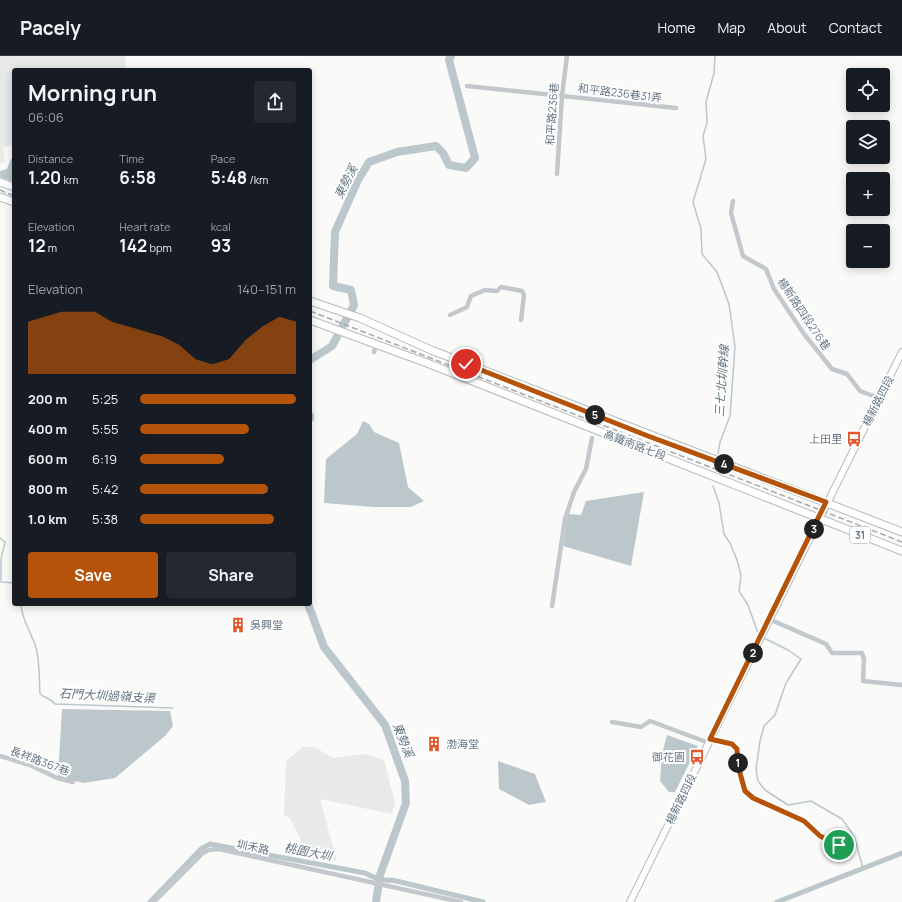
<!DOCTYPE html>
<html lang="en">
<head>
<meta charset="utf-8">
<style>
  body { margin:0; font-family:Manrope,"Noto Sans TC",sans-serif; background:#242831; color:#f1f3f6; height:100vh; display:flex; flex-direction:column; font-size:15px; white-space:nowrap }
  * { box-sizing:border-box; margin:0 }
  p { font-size:13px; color:#9ea1a6 }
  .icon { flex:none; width:22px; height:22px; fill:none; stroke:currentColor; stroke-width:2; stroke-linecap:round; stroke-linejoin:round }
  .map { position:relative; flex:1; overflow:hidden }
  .sheet { position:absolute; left:12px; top:12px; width:300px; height:538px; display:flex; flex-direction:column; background:#171b24; border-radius:4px; box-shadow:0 2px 10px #0003 }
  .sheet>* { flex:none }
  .fabs { position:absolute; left:846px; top:12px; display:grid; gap:8px }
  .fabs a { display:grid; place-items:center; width:44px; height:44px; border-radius:4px; background:#171b24; box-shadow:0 2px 10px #0003; font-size:20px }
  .pin { position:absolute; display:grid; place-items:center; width:34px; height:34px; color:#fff; margin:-17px; border:2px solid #fff; border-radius:50%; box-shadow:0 1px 4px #0007 }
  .km { position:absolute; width:20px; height:20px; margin:-10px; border-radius:50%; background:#222; color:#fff; font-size:11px; line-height:20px; text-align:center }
  .round { display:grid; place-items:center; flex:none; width:42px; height:42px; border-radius:4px; background:#242831 }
  .head { display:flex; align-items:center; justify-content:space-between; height:68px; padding:0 16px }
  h1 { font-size:22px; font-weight:700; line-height:30px }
  .figures { display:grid; grid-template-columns:repeat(3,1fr); gap:6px; height:68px; padding:4px 16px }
  .figures div { display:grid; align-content:center }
  .figures b { font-size:17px; font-weight:700 }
  .figures small { font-size:11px; font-weight:400 }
  .figures p { font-size:11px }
  .chart { height:112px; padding:8px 16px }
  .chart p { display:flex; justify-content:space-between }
  .chart svg { width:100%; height:72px; margin-top:4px; fill:#b45309; opacity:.7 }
  .primary-button { display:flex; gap:8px; margin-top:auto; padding:8px 16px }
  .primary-button a { flex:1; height:46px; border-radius:4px; background:#b45309; color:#fff; font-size:16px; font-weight:700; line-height:46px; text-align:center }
  .primary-button a+a { background:#242831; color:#f1f3f6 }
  ul { padding:0 16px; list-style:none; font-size:13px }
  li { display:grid; grid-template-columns:64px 48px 1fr; align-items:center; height:30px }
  li i { height:10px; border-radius:5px; background:#b45309 }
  header { display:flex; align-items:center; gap:24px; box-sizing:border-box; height:56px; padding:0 20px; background:#171b24; border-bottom:1px solid #363941 }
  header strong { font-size:19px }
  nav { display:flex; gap:22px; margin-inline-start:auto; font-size:14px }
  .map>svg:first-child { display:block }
  .built { fill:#e8e9e9 }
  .water { fill:#bbc7cb }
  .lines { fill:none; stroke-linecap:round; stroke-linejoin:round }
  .stream { stroke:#bbc7cb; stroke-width:1.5 }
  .canal { stroke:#bbc7cb; stroke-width:5 }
  .river { stroke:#bbc7cb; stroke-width:8 }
  .secondary-casing { stroke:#b3babf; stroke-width:8 }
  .primary-casing { stroke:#b5babe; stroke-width:9 }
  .street { stroke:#c3c8cc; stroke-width:4.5 }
  .secondary { stroke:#fff; stroke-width:6 }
  .primary { stroke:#fff; stroke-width:7 }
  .rail { stroke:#a2aab0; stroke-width:1.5; stroke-dasharray:6 3; stroke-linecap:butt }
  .route-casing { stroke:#fff; stroke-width:8 }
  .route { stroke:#b45309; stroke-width:5 }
  .labels { text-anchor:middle; stroke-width:4; stroke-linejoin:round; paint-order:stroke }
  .shield { fill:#fff; stroke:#939fa8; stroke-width:1 }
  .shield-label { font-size:10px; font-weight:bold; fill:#657683 }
  .street-label { font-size:11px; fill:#657683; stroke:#fff }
  .poi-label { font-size:11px; fill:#657683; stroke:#fff; text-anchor:end }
  .water-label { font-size:12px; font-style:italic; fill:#60757c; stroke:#fff }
</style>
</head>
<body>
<header>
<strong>Pacely</strong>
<nav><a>Home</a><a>Map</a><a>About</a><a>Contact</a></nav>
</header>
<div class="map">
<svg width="902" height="846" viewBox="0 0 902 846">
  <rect width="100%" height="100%" fill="#fafaf8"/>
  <path class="built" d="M0 0H125L126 11V14H14V89L3 92 5 106 0 107Z
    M314 691 333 702 364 698 384 704 395 747 392 758 320 743 337 805 307 797 290 762 284 759 286 705 303 691Z"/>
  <path class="water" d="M11 103H14V126L0 121V115L7 113Z
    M363 365 369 368 374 376 399 387 408 431 424 445 411 451H374L324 447 326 403 357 378Z
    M644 436 631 510 563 490 568 458 581 459 586 445Z
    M62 653 170 655 173 670 165 680 115 722 84 727 58 721Z
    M667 679 698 690 675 736H669L660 725 662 698Z
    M498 705 535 718 546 746 529 749 499 733Z"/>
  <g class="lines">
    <path class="stream" d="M715 0 714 17 706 46 707 67 703 80 706 103 693 146 701 173 702 198 717 216 729 248 735 291 730 360 720 386 718 398
      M713 430 719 447 724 478 730 487 737 504 741 519 739 535 748 549 758 577
      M0 482 5 486 1 503V526L14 527
      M21 548C21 563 32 577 36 592 40 606 39 623 40 638 45 642 50 642 55 648L173 652
      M764 582 788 594 801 603 786 627 775 659 764 670 760 685 756 713 758 725 765 734 788 749 811 745 842 763 854 780 863 812"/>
    <path class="canal" d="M150 846 201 793 210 788 365 817C374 822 382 825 392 824L483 846
      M777 846 902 797"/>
    <path class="river" d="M310 304 332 290 354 249 351 234 333 230 335 176 358 124 369 106 397 96 436 90 443 97 449 109 466 112 475 102 449 4 451 0
      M310 360V362
      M308 548 324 591 385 669 405 725 406 747 380 819 376 846"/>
    <g class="secondary-casing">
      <path id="secondary" d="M630 846 902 296"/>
    </g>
    <g class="primary-casing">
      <path id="primary" d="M0 126 14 131
        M0 141 14 146
        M310 245 360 262 431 294 902 476
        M310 264 427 307 902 495"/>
    </g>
    <path class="street" d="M467 30 676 52
      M557 118 562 39 567 0
      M733 145 731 157 743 200 766 213 774 233 804 278 832 313 847 318 860 335 879 342
      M450 259 467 251 471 240 485 234 497 235 501 231 522 235 524 239 521 264
      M374 296 376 289
      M552 550 565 463 574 436 586 413 592 382
      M769 563 826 588 832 597H862L864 603 863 625 902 629
      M612 666 641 671 650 665 709 687
      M710 683 732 688 737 693C738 755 762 740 803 765 809 768 814 775 819 779 825 783 832 786 839 789
      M0 700 30 709 57 722 73 726
      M154 846 203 797 209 794 219 793 461 846"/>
    <use href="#secondary" class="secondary"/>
    <use href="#primary" class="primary"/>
    <path class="rail" d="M0 134 14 140
      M310 255 902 486"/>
  </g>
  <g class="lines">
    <g class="route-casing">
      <path id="route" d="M466 308 648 380 826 446 710 683 732 688 737 693 738 710 745 735 753 742 804 765 820 780 839 789"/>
    </g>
    <use href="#route" class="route"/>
  </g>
  <defs>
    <g id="bus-bare" transform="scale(1.2)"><path d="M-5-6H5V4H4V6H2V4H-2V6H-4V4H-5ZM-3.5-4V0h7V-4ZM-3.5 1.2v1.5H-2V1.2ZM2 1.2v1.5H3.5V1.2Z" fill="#e4572e" stroke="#fff" stroke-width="2.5" paint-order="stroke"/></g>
    <g id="building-bare" transform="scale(1.2)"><path d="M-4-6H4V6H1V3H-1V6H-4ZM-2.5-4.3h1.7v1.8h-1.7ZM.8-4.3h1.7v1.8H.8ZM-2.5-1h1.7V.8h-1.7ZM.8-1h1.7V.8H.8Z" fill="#e4572e" stroke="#fff" stroke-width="2.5" paint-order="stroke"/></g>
  </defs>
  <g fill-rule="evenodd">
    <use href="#bus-bare" x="854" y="383"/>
    <use href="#building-bare" x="238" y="569"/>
    <use href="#building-bare" x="434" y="688"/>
    <use href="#bus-bare" x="697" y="701"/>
  </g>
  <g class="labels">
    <rect class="shield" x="850" y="471" width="20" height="16" rx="3"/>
    <g class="shield-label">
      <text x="860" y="483">31</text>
    </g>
    <g class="street-label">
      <text transform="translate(620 37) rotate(7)" y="4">和平路236巷31弄</text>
      <text transform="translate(552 58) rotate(-86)" y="4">和平路236巷</text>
      <text transform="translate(804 258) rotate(56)" y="4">楊新路四段276巷</text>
      <text transform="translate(878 345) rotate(-63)" y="4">楊新路四段</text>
      <text transform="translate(635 389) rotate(21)" y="4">高鐵南路七段</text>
      <text transform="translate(40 705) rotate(20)" y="4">長祥路367巷</text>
      <text transform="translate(681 743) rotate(-64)" y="4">楊新路四段</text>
      <text transform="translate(253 791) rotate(12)" y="4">圳禾路</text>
    </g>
    <g class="poi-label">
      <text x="842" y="387">上田里</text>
      <text x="250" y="573" text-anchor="start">吳興堂</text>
      <text x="446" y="692" text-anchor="start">渤海堂</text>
      <text x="685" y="705">御花園</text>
    </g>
    <g class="water-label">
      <text transform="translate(346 126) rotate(-63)" y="4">東勢溪</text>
      <text transform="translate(722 325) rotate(-86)" y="4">三七北圳幹線</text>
      <text transform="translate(107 640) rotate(3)" y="4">石門大圳過嶺支渠</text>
      <text transform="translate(403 684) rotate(69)" y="4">東勢溪</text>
      <text transform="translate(308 796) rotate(11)" y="4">桃園大圳</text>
    </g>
  </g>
</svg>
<div class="fabs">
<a><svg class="icon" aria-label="locate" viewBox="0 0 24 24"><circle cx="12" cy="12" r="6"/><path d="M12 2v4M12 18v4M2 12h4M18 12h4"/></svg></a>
<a><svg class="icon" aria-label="layers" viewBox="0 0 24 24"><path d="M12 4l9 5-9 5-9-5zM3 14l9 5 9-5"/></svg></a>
<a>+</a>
<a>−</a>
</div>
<div class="pin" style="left:839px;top:789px;background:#1e9e55"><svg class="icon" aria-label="arrive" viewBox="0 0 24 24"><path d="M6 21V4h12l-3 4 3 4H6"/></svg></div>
<div class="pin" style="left:466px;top:308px;background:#d93025"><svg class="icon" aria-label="check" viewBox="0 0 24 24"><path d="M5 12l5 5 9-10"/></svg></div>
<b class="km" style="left:738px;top:707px">1</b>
<b class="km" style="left:753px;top:597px">2</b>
<b class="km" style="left:814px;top:473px">3</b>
<b class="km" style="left:724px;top:408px">4</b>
<b class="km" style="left:595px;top:359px">5</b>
<section class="sheet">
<div class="head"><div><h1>Morning run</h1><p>06:06</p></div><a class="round"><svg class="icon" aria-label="share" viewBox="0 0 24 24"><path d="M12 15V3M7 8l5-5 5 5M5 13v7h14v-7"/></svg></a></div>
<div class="figures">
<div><p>Distance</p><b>1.20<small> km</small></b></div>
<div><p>Time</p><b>6:58</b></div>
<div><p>Pace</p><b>5:48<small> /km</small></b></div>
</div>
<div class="figures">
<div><p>Elevation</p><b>12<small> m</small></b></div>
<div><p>Heart rate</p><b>142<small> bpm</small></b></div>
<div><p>kcal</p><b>93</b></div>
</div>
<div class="chart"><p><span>Elevation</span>140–151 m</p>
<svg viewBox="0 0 160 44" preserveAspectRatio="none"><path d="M0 44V12L10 9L20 6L30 6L40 6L50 12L60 15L70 18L80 21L90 26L100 35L110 38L120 35L130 23L140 15L150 9L160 12V44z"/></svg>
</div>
<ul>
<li><b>200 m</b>5:25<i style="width:100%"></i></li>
<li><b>400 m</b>5:55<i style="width:70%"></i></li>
<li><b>600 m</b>6:19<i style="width:54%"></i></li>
<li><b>800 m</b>5:42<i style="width:82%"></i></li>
<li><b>1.0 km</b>5:38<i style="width:86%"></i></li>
</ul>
<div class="primary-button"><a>Save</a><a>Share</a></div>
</section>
</div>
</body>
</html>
